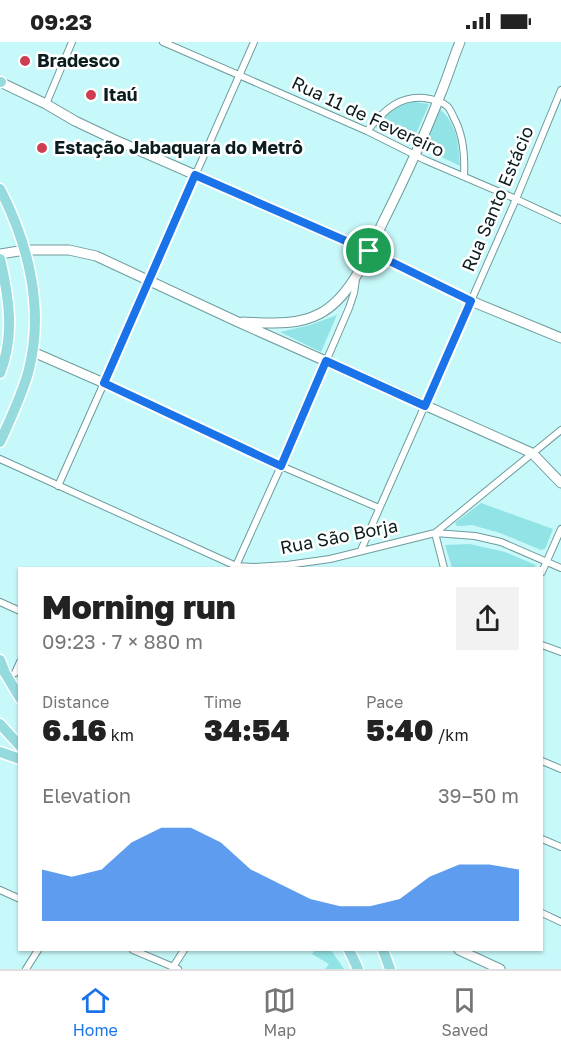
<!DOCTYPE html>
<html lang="en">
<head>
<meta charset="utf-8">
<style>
  body { margin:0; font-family:"Golos Text",sans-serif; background:#f2f2f2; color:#222; height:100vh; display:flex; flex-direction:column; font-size:22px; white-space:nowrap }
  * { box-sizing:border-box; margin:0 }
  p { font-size:20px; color:#767676 }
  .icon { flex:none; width:33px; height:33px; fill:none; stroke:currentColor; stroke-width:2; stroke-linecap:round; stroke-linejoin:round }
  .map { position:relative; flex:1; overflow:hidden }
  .drawer { position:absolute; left:18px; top:525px; width:525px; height:384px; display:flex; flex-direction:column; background:#fff; border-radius:0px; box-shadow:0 2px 4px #0004 }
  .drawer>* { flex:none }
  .pin { position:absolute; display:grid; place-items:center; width:51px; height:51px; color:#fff; margin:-26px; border:3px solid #fff; border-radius:50%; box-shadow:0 2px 6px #0007 }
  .round { display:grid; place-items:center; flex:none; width:63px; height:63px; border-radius:0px; background:#f2f2f2 }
  .overview { display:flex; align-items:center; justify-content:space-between; height:102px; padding:0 24px }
  h1 { font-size:33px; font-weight:800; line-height:45px }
  .metrics { display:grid; grid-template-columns:repeat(3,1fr); gap:9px; height:102px; padding:6px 24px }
  .metrics div { display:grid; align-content:center }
  .metrics b { font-size:30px; font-weight:800 }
  .metrics small { font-size:16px; font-weight:400 }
  .metrics p { font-size:16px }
  .chart { height:168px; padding:12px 24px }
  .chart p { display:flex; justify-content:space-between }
  .chart svg { width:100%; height:108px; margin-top:6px; fill:#1a73e8; opacity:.7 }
  .status { display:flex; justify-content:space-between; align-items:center; height:42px; padding:0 30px; background:#fff; direction:ltr }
  .status svg { height:16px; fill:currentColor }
  .tab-bar { display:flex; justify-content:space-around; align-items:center; height:84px; border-top:2px solid #e0e0e0; background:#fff; font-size:16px; color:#767676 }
  .tab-bar a { display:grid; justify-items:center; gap:3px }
  .tab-bar .selected { color:#1a73e8 }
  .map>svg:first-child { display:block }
  .green { fill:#92e3e5 }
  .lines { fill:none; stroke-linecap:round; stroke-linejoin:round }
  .street-casing { stroke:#6e9b9c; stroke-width:8 }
  .secondary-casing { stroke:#6e9b9c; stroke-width:11 }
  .primary-casing { stroke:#fff; stroke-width:13 }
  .street { stroke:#fff; stroke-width:6 }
  .secondary { stroke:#fff; stroke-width:9 }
  .primary { stroke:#95dbdd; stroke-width:10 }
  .route-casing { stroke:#fff; stroke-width:12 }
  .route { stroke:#1a73e8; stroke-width:8 }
  .poi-dot { fill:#cf3e50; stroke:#fff; stroke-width:2 }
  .labels { text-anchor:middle; stroke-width:5; stroke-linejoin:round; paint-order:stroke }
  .poi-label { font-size:18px; font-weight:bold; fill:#0b1d1e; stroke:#fff; text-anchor:start }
  .street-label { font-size:18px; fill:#0b1d1e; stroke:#fff }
</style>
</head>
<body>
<div class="status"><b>09:23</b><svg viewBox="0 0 49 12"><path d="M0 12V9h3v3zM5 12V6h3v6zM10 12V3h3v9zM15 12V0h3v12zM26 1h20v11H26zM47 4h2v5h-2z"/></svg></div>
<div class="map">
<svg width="561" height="927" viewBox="0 0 561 927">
  <rect width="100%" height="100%" fill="#c8f9fa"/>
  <path class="green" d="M406 60H416L429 62 412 101 375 85C384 74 392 66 406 60Z
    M440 67C458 84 458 100 460 124L423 106Z
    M337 273 321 310 280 290 310 283Z
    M481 461 553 487 545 507 541 508 500 491 472 483 462 484H457L455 481 456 480Z
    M470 502 505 510 536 523 534 526H452L445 503Z
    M315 908H331L344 927H325L329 922 312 912Z"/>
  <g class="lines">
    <g class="street-casing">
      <path id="street" d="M163 0 367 89 425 118 516 157 561 178
        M46 62 72 0
        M367 89C384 68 401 51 430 57 435 58 442 60 447 64 450 66 452 72 454 76 464 94 465 114 464 134
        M149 238 254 0
        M0 417 236 524 253 525 287 523 330 517 435 491 561 388
        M58 444 104 341 281 424 379 466
        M361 508 516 157 561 48
        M235 526 281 424 349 266 354 251 356 237
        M444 526 435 491 475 494 501 500 561 526
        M542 530 561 487
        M0 560 20 569
        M542 603 561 610
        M15 631 20 620
        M542 719 561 727
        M542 797 561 805
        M0 848 20 857
        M542 871 561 880
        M133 908 178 927
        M173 925 184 908
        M26 927 38 908"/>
    </g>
    <g class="secondary-casing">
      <path id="secondary" d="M0 40 46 62 75 79 113 97 369 209 471 259 561 296
        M0 212 25 208H69L96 214 238 280 532 411 561 441
        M243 280C269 281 296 284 319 272 351 256 369 210 383 180 404 138 424 95 441 51 448 34 453 17 460 0
        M33 310 104 341 149 238
        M459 908 500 927"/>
    </g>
    <g class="primary-casing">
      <path id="primary" d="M0 40H1
        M0 147C29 203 45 269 28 331 21 355 10 378 0 400
        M0 217C9 255 15 294 0 331
        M0 618 5 631 20 656
        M0 682 20 704
        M0 710 20 717
        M349 908 358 927
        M383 908 390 927"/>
    </g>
    <use href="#street" class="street"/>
    <use href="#secondary" class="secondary"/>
    <use href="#primary" class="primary"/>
  </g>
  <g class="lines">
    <g class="route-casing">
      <path id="route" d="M195 133 369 209 471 259 425 364 326 319 281 424 104 341Z"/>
    </g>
    <use href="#route" class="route"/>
  </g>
  <g class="poi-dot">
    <circle cx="25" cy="19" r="6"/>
    <circle cx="91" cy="53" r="6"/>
    <circle cx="42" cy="106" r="6"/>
  </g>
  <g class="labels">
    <g class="poi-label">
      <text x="37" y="25">Bradesco</text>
      <text x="103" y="59">Itaú</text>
      <text x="54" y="112">Estação Jabaquara do Metrô</text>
    </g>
    <g class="street-label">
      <text transform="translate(368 75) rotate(25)" y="6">Rua 11 de Fevereiro</text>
      <text transform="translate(498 157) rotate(-67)" y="6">Rua Santo Estácio</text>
      <text transform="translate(339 495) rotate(-11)" y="6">Rua São Borja</text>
    </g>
  </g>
</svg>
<div class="pin" style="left:369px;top:209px;background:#1e9e55"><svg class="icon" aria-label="arrive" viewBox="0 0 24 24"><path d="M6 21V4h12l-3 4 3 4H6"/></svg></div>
<section class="drawer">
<div class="overview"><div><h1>Morning run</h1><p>09:23 · 7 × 880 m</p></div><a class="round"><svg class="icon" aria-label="share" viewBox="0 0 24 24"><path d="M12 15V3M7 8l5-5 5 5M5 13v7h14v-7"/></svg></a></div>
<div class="metrics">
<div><p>Distance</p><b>6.16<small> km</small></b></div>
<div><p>Time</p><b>34:54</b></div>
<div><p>Pace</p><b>5:40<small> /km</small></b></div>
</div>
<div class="chart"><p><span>Elevation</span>39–50 m</p>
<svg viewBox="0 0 160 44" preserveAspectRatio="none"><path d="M0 44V23L10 26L20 23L30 12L40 6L50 6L60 12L70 23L80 29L90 35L100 38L110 38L120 35L130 26L140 21L150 21L160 23V44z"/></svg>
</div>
</section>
</div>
<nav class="tab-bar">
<a class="selected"><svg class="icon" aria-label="home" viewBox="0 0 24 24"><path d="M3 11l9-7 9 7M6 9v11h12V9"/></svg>Home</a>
<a><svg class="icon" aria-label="map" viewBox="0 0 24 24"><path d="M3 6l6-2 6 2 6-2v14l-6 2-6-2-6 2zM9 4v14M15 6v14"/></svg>Map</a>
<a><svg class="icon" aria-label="saved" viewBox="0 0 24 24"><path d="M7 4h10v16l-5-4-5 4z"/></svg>Saved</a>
</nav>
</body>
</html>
